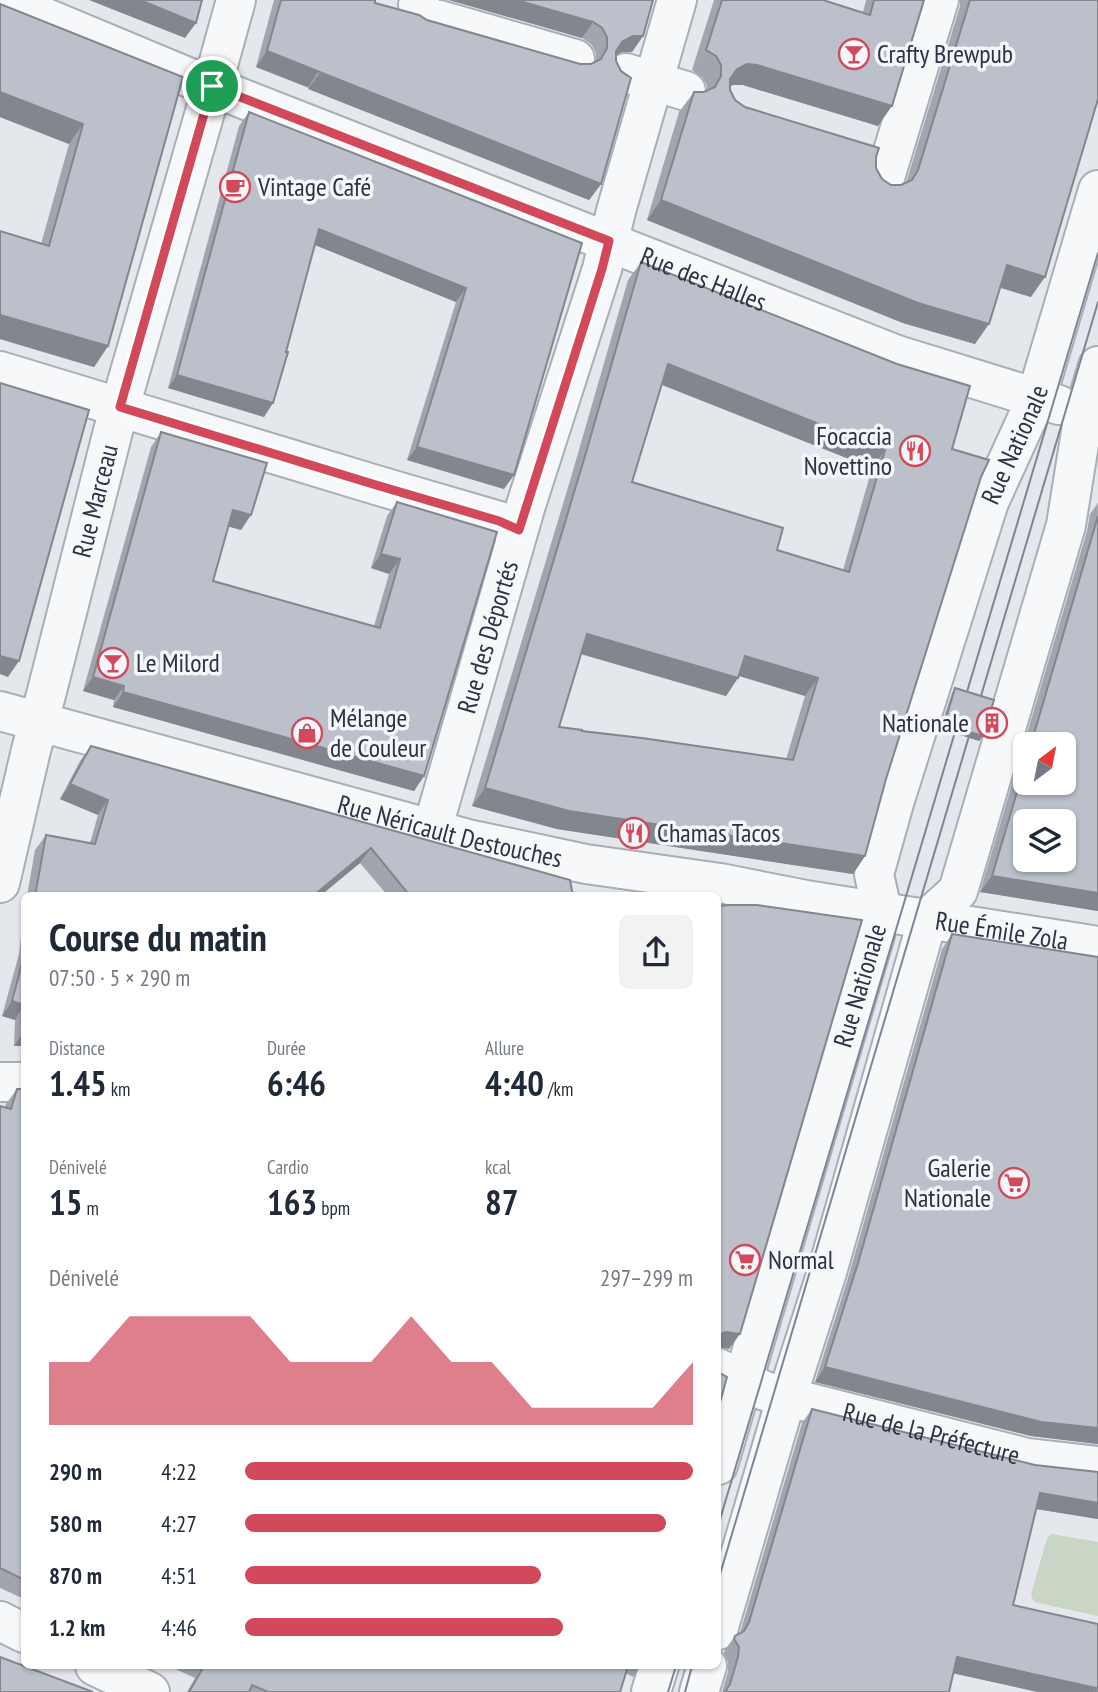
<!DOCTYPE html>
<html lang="fr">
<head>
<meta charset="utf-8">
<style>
  body { margin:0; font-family:"PT Sans Narrow",sans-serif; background:#f2f2f3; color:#1f2937; height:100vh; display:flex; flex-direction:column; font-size:26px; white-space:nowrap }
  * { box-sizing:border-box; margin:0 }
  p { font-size:23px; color:#747a83 }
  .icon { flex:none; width:38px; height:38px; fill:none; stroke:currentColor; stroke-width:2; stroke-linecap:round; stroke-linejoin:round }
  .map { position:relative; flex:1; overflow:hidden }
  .sheet { position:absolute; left:21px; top:892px; width:700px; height:777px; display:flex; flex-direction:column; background:#fff; border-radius:10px; box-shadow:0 2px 5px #0004 }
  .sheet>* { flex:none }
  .needle { width:46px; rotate:32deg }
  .tools { position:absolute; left:1013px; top:732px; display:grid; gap:14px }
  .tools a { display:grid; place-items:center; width:63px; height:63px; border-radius:10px; background:#fff; box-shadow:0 2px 5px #0004; font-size:35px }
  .pin { position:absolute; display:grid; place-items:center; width:60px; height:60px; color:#fff; margin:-30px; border:4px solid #fff; border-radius:50%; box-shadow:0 2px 7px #0007 }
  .round { display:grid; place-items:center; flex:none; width:74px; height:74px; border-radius:10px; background:#f2f2f3 }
  .head { display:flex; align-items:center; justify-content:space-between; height:119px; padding:0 28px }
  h1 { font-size:38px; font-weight:700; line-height:52px }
  .stats { display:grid; grid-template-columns:repeat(3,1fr); gap:10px; height:119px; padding:7px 28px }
  .stats div { display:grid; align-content:center }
  .stats b { font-size:35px; font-weight:700 }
  .stats small { font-size:19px; font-weight:400 }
  .stats p { font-size:19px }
  .chart { height:196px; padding:14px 28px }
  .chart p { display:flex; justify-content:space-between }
  .chart svg { width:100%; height:126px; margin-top:7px; fill:#d1495b; opacity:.7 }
  ul { padding:0 28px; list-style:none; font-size:23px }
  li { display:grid; grid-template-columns:112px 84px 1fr; align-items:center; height:52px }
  li i { height:18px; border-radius:9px; background:#d1495b }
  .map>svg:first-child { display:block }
  .grass { fill:#c9d6c5 }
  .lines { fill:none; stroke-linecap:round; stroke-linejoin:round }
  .minor-casing { stroke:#a9aeb7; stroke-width:42 }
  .minor { stroke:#f7f8fa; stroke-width:38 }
  .tram { stroke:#7d8696; stroke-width:2 }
  .wall { fill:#a1a5ae; fill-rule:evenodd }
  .shaded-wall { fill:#83868d }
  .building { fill:#bbc0ca; stroke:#83868d; stroke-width:2; fill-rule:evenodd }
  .route-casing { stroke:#fff; stroke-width:14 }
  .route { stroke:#d1495b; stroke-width:9 }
  .labels { text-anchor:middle; stroke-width:7; stroke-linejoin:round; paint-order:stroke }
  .poi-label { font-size:26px; fill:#2b3445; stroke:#f4f6f9; text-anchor:start }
  .street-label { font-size:26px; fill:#2b3445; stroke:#f4f6f9 }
</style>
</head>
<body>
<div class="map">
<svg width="1098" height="1692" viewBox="0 0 1098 1692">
  <rect width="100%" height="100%" fill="#e4e7ec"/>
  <path class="grass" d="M1052 1534 1098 1542V1616L1034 1602 1031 1595 1047 1538Z"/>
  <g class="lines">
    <g class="minor-casing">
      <g id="minor">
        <path id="s1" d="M3 0 185 76 897 355 1059 405"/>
        <path d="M420 0 418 5 422 15 575 59"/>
        <path d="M626 73 686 91"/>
        <path d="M883 184 939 0"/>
        <path d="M0 371 376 485 499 521 518 530"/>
        <path id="s2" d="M0 711 468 839 586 864 720 883 806 900 1098 946"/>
        <path id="s3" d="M432 830 526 505 602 269 616 211 677 0"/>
        <path id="s4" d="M0 883 31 750 47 691 113 431 205 112 236 0"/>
        <path d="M0 1082H24"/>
        <path id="s5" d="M718 1368 765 1391 787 1397 1027 1458 1098 1466"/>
        <path id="s6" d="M718 1465 882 911 874 874 894 803 989 502 1036 399 1098 190"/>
        <path d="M0 1621 24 1633"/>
        <path d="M718 1630 783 1409 827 1272 928 918 958 891 1066 525 1084 413 1098 366"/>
        <path d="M95 1666 150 1692"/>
        <path d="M651 1692 659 1666"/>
        <path d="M699 1692 707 1666"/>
      </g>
    </g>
    <use href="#minor" class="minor"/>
    <path class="tram" d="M718 1526 1098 253
      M718 1581 1098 302
      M668 1692 676 1666
      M685 1692 692 1666"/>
  </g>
  <path class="wall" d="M274 0H375V3L427 20 580 64H591L596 62V53L591 44 582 38 449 0H653L643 36 632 52H622L616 54 601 184 589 200 256 67Z
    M714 0H823L863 12 866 0H924L878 126 743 85H733L730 86V90L735 100 745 107 876 157V168L882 179 891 185H901L906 183 960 6V0H1098L1031 297 1000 288 975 344 903 323 647 220 679 112 694 92H704L707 91V85L702 77 692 70Z
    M0 4 183 77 108 346 94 367 0 339V231L41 244 69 144 0 117Z
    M249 112 582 243 504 489 407 460 456 302 315 245 264 417 168 388 239 126Z
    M641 262 952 449 981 477 886 779 865 856 853 874 557 829 472 806 572 474 628 280ZM662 385 872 468 843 570 777 550 632 482ZM581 654 726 696 739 676 805 696 786 759 582 731 559 727Z
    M161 432 241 530 228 526 213 581 374 626 389 574 371 568 387 516 397 502 424 776 414 791 113 707 114 700 83 691 151 447Z
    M1098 503V911L980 892 1087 531 1090 514ZM1026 744H1064L1026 782Z
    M955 688 983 736 979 741 942 729 939 732 952 693Z
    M91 746 573 896H388L360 863 320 896H27L35 850 46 835 90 843 98 815 60 799 80 761Z
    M24 910V1046H14L15 1020 2 1016 19 954Z
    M952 934 1098 957V1444L1031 1436 815 1382 848 1278 942 949Z
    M17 1089H24V1599L0 1588V1106L5 1107 6 1104Z
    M812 1409 1098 1519 1036 1509 1013 1605 1098 1692H1038L953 1673 949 1692H722L728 1672V1662L724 1653 725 1650 735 1636 740 1633 802 1423Z
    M169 1666H641L633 1677 626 1673 620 1692H187L195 1678Z"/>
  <path class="shaded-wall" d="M89 0H140L196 23 185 38Z
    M449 0H516L593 22 582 38Z
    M633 36H643L632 52H622L612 57 623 41Z
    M267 51 319 71 308 87 256 67Z
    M747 64 757 65 892 106 878 126 743 85H733L723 90 737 69Z
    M320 73 601 184 589 200 308 89Z
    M0 92 83 124 69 144 0 117Z
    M661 200 989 324 975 344 903 323 647 220Z
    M319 229 466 288 456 302 310 243Z
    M1007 265 1045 277 1031 297 993 285Z
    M0 315 108 346 94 367 0 339Z
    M668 364 885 450 872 468 655 382Z
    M177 375 273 403 264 417 168 388Z
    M417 447 514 475 504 489 407 460Z
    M233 510 251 515 241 530 223 525Z
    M381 554 400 559 389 574 371 568Z
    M587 634 738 678 726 696 574 652Z
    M0 656 19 661 8 677 0 674Z
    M745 656 818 678 805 696 733 674Z
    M93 677 124 686 114 700 83 691Z
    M123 692 424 776 414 791 113 707Z
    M944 724 983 736 979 741 942 729Z
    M70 784 108 800 98 815 60 799Z
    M485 788 865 856 853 874 557 829 472 806Z
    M371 848 360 863 320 896H313Z
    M992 876 1098 893V911L980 892Z
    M12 1001 24 1005 15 1020 2 1016Z
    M24 1031V1046H14Z
    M726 1332 740 1334 729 1349 718 1347V1335Z
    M825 1367 1098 1428V1444L1031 1436 815 1382Z
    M1040 1493 1098 1503V1519L1030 1508Z
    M957 1657 1096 1688 1093 1692H1038L947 1672Z"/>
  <path class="building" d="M140 0H202L196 23Z
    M281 0H375V3L419 15 427 20 580 64H591L601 59 607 48V37L602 28 593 22 516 0H653L643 36H633L623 41 616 51V61L621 71 631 78 601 184 267 51Z
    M722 0H823L870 15 874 0H924L892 106 757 65 747 64 737 69 730 79V90L735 100 745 107 879 148 876 157V168L882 179 891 185H901L912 180 918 170 970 0H1098V99L1045 277 1007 265 989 324 918 303 661 200 694 92H704L715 87 721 76V65L716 56 706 50Z
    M0 4 183 77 108 346 0 315V231L49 246 83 124 0 92Z
    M249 112 582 243 514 475 417 447 466 288 319 229 286 352H288L273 403 177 375Z
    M641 262 897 364 970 386 952 449 989 460 981 477 886 779 865 856 569 811 485 788 585 456ZM668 364 885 450 849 572 777 550 783 528 632 482ZM587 634 738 678 745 656 818 678 793 760 642 738 582 731V730L559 727Z
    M0 383 89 410 19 661 0 656Z
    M161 432 267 463 251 515 233 510 213 581 380 628 400 559 381 554 397 502 497 532 424 776 123 692 124 686 93 677Z
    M1098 516V893L992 876 1026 762V782H1064V744H1031ZM1026 821H1064V859H1026Z
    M955 688 994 700 983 736 944 724 943 728Z
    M91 746 570 880 573 896H410L371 848 313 896 185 895V896H35L46 835 95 844 108 800 70 784Z
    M729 905H757L862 920 740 1334 726 1332 718 1335V906Z
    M952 934 1098 957V1428L1041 1422 825 1367 858 1263Z
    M24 956V1005L12 1001Z
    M17 1089H24V1580L0 1568V1106L11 1109Z
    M718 1372 727 1377 718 1410Z
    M812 1409 1035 1465 1098 1472V1503L1040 1493 1013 1605 1098 1624V1692H1095L1096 1688 957 1657 949 1692H725L730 1684 738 1657 739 1647 734 1639 735 1636 744 1631 749 1622Z
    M0 1657 93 1692H0Z
    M204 1666H628L620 1692H268L252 1685 249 1692H189Z"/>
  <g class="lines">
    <g class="route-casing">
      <path id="route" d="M212 86 609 241 602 269 519 530 499 521 376 485 120 407Z"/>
    </g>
    <use href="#route" class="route"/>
  </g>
  <defs>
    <g id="bar-ring" transform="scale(1.575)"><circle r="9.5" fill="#f4f6f9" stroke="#d1495b" stroke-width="1.5"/><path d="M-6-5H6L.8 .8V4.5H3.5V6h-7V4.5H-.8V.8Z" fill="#d1495b"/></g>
    <g id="cafe-ring" transform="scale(1.575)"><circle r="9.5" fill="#f4f6f9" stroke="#d1495b" stroke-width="1.5"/><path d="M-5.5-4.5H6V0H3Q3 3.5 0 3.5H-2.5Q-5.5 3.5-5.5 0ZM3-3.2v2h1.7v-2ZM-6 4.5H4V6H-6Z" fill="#d1495b"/></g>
    <g id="restaurant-ring" transform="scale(1.575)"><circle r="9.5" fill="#f4f6f9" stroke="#d1495b" stroke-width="1.5"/><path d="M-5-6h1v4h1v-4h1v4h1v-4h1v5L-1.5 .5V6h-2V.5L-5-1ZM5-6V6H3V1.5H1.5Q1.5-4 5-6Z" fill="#d1495b"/></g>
    <g id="building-ring" transform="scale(1.575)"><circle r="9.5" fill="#f4f6f9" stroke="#d1495b" stroke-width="1.5"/><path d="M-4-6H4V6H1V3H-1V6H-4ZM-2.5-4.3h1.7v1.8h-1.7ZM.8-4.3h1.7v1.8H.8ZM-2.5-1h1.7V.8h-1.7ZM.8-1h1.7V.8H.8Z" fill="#d1495b"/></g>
    <g id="shop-ring" transform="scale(1.575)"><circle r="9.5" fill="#f4f6f9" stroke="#d1495b" stroke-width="1.5"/><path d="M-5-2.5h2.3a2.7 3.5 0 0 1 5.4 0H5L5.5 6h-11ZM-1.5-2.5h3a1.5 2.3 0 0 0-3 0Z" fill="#d1495b"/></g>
    <g id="supermarket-ring" transform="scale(1.575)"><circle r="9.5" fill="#f4f6f9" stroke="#d1495b" stroke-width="1.5"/><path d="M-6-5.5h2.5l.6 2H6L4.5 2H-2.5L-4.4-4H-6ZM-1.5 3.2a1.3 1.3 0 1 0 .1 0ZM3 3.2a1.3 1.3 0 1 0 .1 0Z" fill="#d1495b"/></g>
  </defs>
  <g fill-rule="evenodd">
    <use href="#bar-ring" x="854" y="54"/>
    <use href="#cafe-ring" x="235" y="187"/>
    <use href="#restaurant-ring" x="915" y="451"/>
    <use href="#bar-ring" x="113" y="663"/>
    <use href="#building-ring" x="992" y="723"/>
    <use href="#shop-ring" x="307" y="733"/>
    <use href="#restaurant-ring" x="634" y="833"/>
    <use href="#supermarket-ring" x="1014" y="1183"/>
    <use href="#supermarket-ring" x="745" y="1260"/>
  </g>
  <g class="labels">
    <g class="poi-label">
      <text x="877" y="63">Crafty Brewpub</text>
      <text x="258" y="196">Vintage Café</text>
      <text x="892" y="445" text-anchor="end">Focaccia<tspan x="892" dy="30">Novettino</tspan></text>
      <text x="136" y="672">Le Milord</text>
      <text x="330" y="727">Mélange<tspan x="330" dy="30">de Couleur</tspan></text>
      <text x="969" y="732" text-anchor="end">Nationale</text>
      <text x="657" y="842">Chamas Tacos</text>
      <text x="991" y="1177" text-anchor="end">Galerie<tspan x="991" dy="30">Nationale</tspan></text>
      <text x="768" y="1269">Normal</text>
    </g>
    <g class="street-label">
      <text dy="9" stroke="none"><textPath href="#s1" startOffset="754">Rue des Halles</textPath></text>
      <text dy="9" stroke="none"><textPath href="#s6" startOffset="1068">Rue Nationale</textPath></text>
      <text dy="9" stroke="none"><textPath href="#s4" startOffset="394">Rue Marceau</textPath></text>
      <text dy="9" stroke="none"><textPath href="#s3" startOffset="201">Rue des Déportés</textPath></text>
      <text dy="9" stroke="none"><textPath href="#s2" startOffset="466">Rue Néricault Destouches</textPath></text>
      <text dy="9" stroke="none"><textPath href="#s2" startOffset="1027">Rue Émile Zola</textPath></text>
      <text dy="9" stroke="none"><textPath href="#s6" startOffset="500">Rue Nationale</textPath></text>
      <text dy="9" stroke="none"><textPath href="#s5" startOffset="224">Rue de la Préfecture</textPath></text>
    </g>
  </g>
</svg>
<div class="tools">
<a><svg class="needle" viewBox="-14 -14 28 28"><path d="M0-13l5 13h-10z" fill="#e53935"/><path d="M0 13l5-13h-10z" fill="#747a83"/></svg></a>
<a><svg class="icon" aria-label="layers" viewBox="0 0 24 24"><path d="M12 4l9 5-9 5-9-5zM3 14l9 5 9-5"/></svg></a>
</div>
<div class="pin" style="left:212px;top:86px;background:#1e9e55"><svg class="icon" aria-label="arrive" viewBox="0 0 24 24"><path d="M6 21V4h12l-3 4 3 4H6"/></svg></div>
<section class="sheet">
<div class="head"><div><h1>Course du matin</h1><p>07:50 · 5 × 290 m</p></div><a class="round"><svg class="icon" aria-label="share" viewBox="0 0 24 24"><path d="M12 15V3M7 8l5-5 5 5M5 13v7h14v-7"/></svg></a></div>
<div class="stats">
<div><p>Distance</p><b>1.45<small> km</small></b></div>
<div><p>Durée</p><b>6:46</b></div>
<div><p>Allure</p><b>4:40<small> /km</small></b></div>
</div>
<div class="stats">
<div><p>Dénivelé</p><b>15<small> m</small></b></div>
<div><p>Cardio</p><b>163<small> bpm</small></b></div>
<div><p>kcal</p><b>87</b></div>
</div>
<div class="chart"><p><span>Dénivelé</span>297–299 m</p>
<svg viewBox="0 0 160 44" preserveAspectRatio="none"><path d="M0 44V22L10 22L20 6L30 6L40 6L50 6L60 22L70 22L80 22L90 6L100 22L110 22L120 38L130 38L140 38L150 38L160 22V44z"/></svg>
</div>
<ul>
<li><b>290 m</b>4:22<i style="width:100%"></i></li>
<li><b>580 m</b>4:27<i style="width:94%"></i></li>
<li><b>870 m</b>4:51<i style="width:66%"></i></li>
<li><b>1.2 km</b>4:46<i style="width:71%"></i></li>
</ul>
</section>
</div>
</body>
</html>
